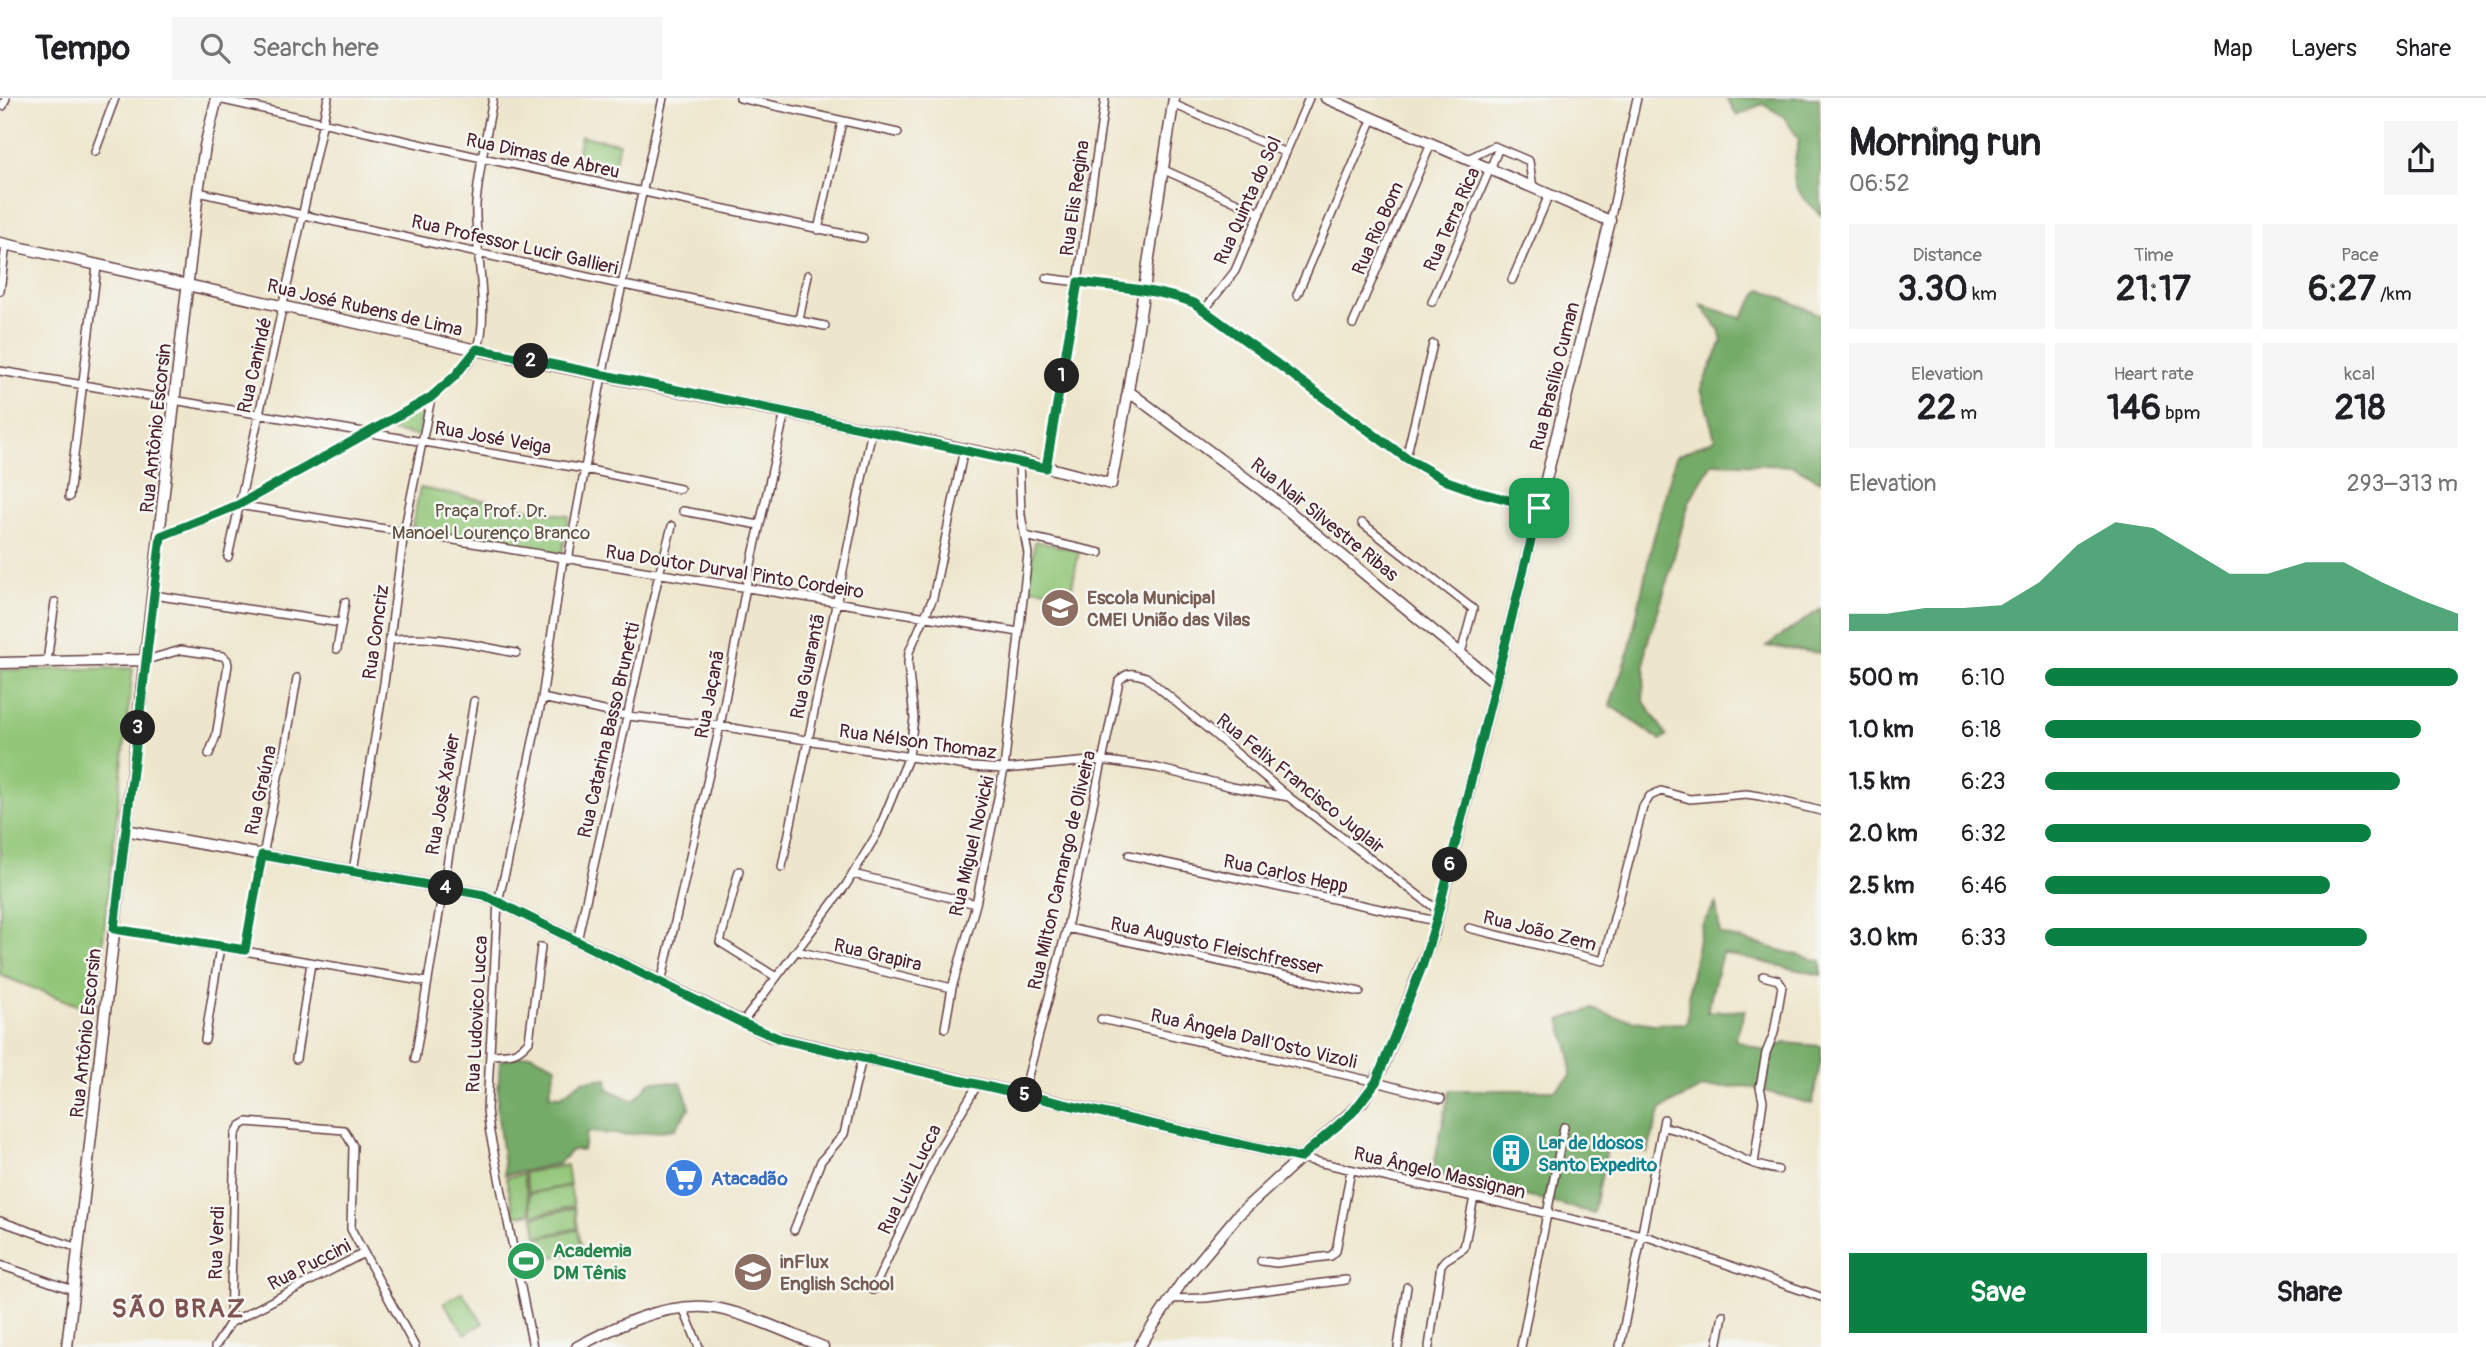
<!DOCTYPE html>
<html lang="en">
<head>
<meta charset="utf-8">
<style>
  body { margin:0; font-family:Pangolin,sans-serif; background:#f6f6f6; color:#202124; height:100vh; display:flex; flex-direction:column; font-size:26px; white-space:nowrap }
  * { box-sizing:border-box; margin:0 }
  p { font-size:23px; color:#757577 }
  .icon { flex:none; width:38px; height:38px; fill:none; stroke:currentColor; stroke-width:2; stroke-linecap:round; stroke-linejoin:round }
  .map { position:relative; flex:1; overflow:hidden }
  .details { display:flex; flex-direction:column; background:#fff; width:665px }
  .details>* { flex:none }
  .pin { position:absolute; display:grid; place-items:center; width:60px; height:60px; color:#fff; margin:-30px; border-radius:14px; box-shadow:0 4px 10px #0006 }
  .km { position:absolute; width:35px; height:35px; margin:-18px; border-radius:50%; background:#222; color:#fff; font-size:19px; line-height:35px; text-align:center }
  .round { display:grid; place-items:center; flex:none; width:74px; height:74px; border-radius:0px; background:#f6f6f6 }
  .head { display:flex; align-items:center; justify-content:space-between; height:119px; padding:0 28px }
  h1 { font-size:38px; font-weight:700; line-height:52px }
  .stats { display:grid; grid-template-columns:repeat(3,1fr); gap:10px; height:119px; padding:7px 28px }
  .stats div { display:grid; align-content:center; border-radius:0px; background:#f6f6f6; text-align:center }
  .stats b { font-size:35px; font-weight:700 }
  .stats small { font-size:19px; font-weight:400 }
  .stats p { font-size:19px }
  .chart { height:196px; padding:14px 28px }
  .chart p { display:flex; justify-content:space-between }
  .chart svg { width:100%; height:126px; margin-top:7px; fill:#0b8043; opacity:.7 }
  .action { display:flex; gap:14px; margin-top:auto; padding:14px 28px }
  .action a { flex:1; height:80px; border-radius:0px; background:#0b8043; color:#fff; font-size:28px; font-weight:700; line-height:80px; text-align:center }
  .action a+a { background:#f6f6f6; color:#202124 }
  ul { padding:0 28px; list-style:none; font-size:23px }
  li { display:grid; grid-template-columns:112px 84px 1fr; align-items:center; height:52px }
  li i { height:18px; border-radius:9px; background:#0b8043 }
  header { display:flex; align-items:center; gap:42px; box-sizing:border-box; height:98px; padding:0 35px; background:#fff; border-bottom:2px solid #e0e0e0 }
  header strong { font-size:33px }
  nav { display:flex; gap:38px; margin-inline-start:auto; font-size:24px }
  .search { width:490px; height:63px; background:#f6f6f6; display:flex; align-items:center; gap:18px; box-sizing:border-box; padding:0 24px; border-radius:0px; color:#757577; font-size:26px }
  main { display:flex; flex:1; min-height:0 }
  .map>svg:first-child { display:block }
  .green { fill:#92c678; stroke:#6e7252; stroke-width:2 }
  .forest { fill:#75ab68; stroke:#60654a; stroke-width:2 }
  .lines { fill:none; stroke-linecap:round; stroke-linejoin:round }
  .street-casing { stroke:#633d43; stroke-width:10 }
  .secondary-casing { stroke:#633d43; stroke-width:13 }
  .street { stroke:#fff; stroke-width:7 }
  .secondary { stroke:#fff; stroke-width:10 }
  .route-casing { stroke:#fff; stroke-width:14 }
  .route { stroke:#0b8043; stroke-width:9 }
  .labels { text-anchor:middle; stroke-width:5; stroke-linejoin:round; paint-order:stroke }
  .street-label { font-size:19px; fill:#4a1f2b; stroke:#f6f6f2 }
  .park-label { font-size:19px; fill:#605142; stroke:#f6f6f2 }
  .education-label { font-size:19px; font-weight:bold; fill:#785e54; stroke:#f6f6f2; text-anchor:start }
  .culture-label { font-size:19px; font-weight:bold; fill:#0d838f; stroke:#f6f6f2; text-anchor:start }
  .shop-label { font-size:19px; font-weight:bold; fill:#366cbe; stroke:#f6f6f2; text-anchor:start }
  .leisure-label { font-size:19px; font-weight:bold; fill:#27864d; stroke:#f6f6f2; text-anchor:start }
  .district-label { font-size:26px; font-weight:bold; letter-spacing:2px; fill:#7f5450; stroke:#f6f6f2 }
</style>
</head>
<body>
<header>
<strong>Tempo</strong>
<div class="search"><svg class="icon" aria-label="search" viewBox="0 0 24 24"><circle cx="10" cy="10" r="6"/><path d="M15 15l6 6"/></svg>Search here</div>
<nav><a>Map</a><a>Layers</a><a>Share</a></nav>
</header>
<main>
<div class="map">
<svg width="1821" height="1249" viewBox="0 0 1821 1249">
  <rect width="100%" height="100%" fill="#f6f6f2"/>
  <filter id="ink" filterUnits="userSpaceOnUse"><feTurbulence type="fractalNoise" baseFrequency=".0143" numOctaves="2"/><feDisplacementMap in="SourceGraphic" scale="14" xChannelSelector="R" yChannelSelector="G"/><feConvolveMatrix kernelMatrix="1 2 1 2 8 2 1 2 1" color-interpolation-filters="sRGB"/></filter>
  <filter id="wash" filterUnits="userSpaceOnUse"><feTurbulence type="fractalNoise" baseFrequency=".00686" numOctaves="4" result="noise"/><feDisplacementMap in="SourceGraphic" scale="28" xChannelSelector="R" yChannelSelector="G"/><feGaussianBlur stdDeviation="1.57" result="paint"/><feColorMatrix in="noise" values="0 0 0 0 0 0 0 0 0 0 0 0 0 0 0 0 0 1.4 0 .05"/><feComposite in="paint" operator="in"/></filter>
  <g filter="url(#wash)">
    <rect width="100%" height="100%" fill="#eee6cc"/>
    <path class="green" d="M581 38 619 45 613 72 575 66Z
      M425 309 418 338 382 331Z
      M420 390 569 418 562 456 412 429Z
      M1035 443 1079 453 1071 494 1028 490Z
      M133 570 95 914 0 877V572Z
      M567 1067 570 1087 529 1095 524 1075Z
      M523 1076 531 1115 515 1118 506 1080Z
      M570 1088 574 1108 533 1117 529 1096Z
      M575 1110 578 1130 537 1139 534 1119Z
      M578 1132 582 1153 542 1161 538 1140Z
      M462 1194 483 1225 465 1236 444 1205Z"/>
    <path class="forest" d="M1726 0H1819L1821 117C1788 87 1791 82 1799 41L1783 18 1762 6 1737 18Z
      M1761 191 1821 217V383L1793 368 1712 365 1689 404 1662 501 1646 549 1643 602 1667 638 1660 642 1610 607 1630 549 1651 450 1676 358 1715 341 1701 290 1722 244 1719 231 1701 207 1741 220Z
      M1821 511V555L1766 548Z
      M1716 805 1720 836 1821 863V877L1722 855 1707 914 1745 912 1735 942 1764 953 1786 945 1821 948V961L1812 1006 1746 988 1702 990 1661 1011 1647 1055 1609 1041 1594 1115 1432 1075 1450 992H1555L1571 978 1570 956 1560 922 1592 911 1615 919 1653 926 1687 925 1690 884 1702 827Z
      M530 956 556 968 549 997 561 998 582 983 607 980 608 991 634 1003 651 983 681 985 690 1009 675 1031 626 1037 587 1034 583 1052H572L558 1066 505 1077 497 1010 500 963Z"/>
  </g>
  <g filter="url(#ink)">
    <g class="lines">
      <g class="street-casing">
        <path id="street" d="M214 0 482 60 863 140
          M740 0 898 35
          M1173 6 1286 55
          M3 8 6 0
          M95 54 115 0
          M1468 61 1494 48 1529 63 1533 90
          M1162 71 1260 115
          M198 94 624 187 825 228
          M1610 123 1637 0
          M818 132 842 24
          M1046 180C1094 187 1148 187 1194 205L1406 360 1447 383 1478 394 1539 409
          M1512 182 1549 97
          M0 193 6 147
          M1297 197 1373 20
          M1432 204 1499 50
          M1205 211 1235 173 1309 0
          M799 222 808 177
          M1353 226 1431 46
          M0 273 585 371 680 391
          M1406 360 1433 246
          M1046 370 1078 184 1105 0
          M69 399 97 168
          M238 407 1019 534
          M683 413 759 427
          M1362 425 1473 511 1461 555
          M161 438 238 407 431 300C446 286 470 269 478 249 490 216 474 145 476 106 479 70 487 35 493 0
          M1025 438 1100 455
          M228 459 328 0
          M568 462 602 278 663 0
          M153 497 341 525
          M390 542C431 535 476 548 516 555
          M337 551 345 504
          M146 562 181 552 223 558 227 562 228 567 216 638 209 656
          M47 564 55 504
          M542 600 628 618 720 628 972 669 1004 671 1101 662 1157 670 1232 689 1289 699
          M1129 757 1436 823
          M782 769 872 332
          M353 773 384 585 404 434 431 300
          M739 773 720 844 776 879
          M853 776 976 806
          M1067 830 1360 894
          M1469 830 1603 863 1643 709 1650 698 1661 693 1690 701 1746 696 1760 698 1821 713
          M114 831 427 884
          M577 843 659 476 672 428
          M245 852 279 674 283 663 297 580
          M797 853 952 890
          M661 885 720 628 746 489 785 314
          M1101 921 1376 984 1441 1001
          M742 925 846 787 877 736 909 658 914 620 908 566 909 554 933 500 964 351
          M945 930 952 890 976 806 1004 671 1028 456 1021 417 1019 362
          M205 942 220 849
          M490 957C509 956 516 958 529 943L541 849
          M296 961 311 865
          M415 961 474 603
          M1023 997 1067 830 1119 583C1127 573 1134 575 1146 579L1290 700 1439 813
          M1663 1029C1704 1035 1737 1066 1778 1072
          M1300 1060 1642 1137 1821 1199
          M1754 1066 1763 1003 1760 989 1766 955 1774 935 1782 888 1778 882 1763 878
          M0 1123 78 1150
          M794 1132 821 1063 844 1036 862 960
          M1261 1163 1276 1165 1331 1158 1336 1153 1351 1072
          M0 1167 73 1192
          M873 1192 939 1051 978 986
          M1170 1201 1206 1200 1346 1182
          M683 1210 699 1249
          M230 1225 364 1155
          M215 1249 230 1225 235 1037 240 1028 247 1024 344 1032 353 1048 351 1131 415 1249
          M533 1249 490 1035 487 1012 498 803 507 767 542 600 563 461
          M1398 1249 1407 1189
          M1429 1249 1441 1167 1445 1162 1464 1150 1474 1099
          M1521 1249 1564 1029
          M1620 1249 1664 1021
          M1717 1249 1723 1217"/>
      </g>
      <g class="secondary-casing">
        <path id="secondary" d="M0 145 477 252 1019 362 1111 386 1128 293 1174 0
          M1128 293 1279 405 1495 584
          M0 565 146 562
          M125 732 484 797 770 938 1300 1060
          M67 1249 198 94 205 48 217 0
          M577 1249C616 1228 659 1207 705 1209 739 1211 790 1236 823 1249
          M1139 1249 1182 1184 1238 1117 1362 1004 1382 971 1433 837 1610 123 1326 0"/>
      </g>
      <use href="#street" class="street"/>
      <use href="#secondary" class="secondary"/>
    </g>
  </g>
  <g class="lines" filter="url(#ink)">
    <g class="route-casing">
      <path id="route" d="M1078 184C1116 189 1157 191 1194 205L1406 360 1447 383 1478 394 1539 410 1436 823 1423 866 1376 984 1353 1014 1300 1060 780 941 742 925 484 797 262 757 245 852 114 831 161 438 238 407 430 300 455 278 477 251 785 314 1046 370Z"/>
    </g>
    <use href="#route" class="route"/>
  </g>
  <defs>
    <g id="school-disc" transform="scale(2.0125)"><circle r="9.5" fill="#8d6e63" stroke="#f6f6f2"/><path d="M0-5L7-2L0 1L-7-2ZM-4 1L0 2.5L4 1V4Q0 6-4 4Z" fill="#fff"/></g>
    <g id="building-disc" transform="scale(2.0125)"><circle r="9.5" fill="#0f9aa8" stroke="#f6f6f2"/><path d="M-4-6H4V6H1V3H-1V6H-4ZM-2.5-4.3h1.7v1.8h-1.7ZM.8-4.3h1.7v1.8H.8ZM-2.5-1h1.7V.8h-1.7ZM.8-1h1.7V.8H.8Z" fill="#fff"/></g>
    <g id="supermarket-disc" transform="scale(2.0125)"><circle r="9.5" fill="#3f7fe0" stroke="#f6f6f2"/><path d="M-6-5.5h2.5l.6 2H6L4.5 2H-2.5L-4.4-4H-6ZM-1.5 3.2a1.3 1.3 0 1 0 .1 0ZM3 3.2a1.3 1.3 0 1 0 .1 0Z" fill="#fff"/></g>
    <g id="stadium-disc" transform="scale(2.0125)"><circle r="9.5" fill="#2e9e5b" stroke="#f6f6f2"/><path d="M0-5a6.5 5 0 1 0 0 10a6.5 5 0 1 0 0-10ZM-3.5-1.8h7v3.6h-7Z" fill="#fff"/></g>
  </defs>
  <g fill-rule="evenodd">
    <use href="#school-disc" x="1060" y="510"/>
    <use href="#building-disc" x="1511" y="1055"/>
    <use href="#supermarket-disc" x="684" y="1080"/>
    <use href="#stadium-disc" x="526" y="1163"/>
    <use href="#school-disc" x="753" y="1174"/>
  </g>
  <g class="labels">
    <g class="street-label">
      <text transform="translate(543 57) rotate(12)" y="7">Rua Dimas de Abreu</text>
      <text transform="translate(1074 100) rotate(-82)" y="7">Rua Elis Regina</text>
      <text transform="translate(1247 102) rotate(-66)" y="7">Rua Quinta do Sol</text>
      <text transform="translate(1451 121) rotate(-66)" y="7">Rua Terra Rica</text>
      <text transform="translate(1377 130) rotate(-66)" y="7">Rua Rio Bom</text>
      <text transform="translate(515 146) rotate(13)" y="7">Rua Professor Lucir Gallieri</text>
      <text transform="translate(365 209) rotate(13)" y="7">Rua José Rubens de Lima</text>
      <text transform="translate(254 267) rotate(-77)" y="7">Rua Canindé</text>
      <text transform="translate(1554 278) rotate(-76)" y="7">Rua Brasílio Cuman</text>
      <text transform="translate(155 330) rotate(-84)" y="7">Rua Antônio Escorsin</text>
      <text transform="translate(493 339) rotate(10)" y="7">Rua José Veiga</text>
      <text transform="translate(1325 421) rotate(39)" y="7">Rua Nair Silvestre Ribas</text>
      <text transform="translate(735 473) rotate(9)" y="7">Rua Doutor Durval Pinto Cordeiro</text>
      <text transform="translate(375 534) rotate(-82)" y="7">Rua Concriz</text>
      <text transform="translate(807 568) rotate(-78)" y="7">Rua Guarantã</text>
      <text transform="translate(709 596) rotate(-79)" y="7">Rua Jaçanã</text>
      <text transform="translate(608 632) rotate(-77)" y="7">Rua Catarina Basso Brunetti</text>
      <text transform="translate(918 643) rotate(8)" y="7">Rua Nélson Thomaz</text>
      <text transform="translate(1301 685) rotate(39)" y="7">Rua Felix Francisco Juglair</text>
      <text transform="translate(260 692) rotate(-78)" y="7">Rua Graúna</text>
      <text transform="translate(442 696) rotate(-80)" y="7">Rua José Xavier</text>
      <text transform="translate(971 748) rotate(-77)" y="7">Rua Miguel Novicki</text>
      <text transform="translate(1061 772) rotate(-77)" y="7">Rua Milton Camargo de Oliveira</text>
      <text transform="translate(1286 775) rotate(12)" y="7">Rua Carlos Hepp</text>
      <text transform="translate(1540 832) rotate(14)" y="7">Rua João Zem</text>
      <text transform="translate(1217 847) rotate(12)" y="7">Rua Augusto Fleischfresser</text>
      <text transform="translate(878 856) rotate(13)" y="7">Rua Grapira</text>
      <text transform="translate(476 916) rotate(-87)" y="7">Rua Ludovico Lucca</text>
      <text transform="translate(85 935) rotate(-84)" y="7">Rua Antônio Escorsin</text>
      <text transform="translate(1254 940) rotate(13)" y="7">Rua Ângela Dall'Osto Vizoli</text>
      <text transform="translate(1440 1074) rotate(13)" y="7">Rua Ângelo Massignan</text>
      <text transform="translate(909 1081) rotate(-64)" y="7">Rua Luiz Lucca</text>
      <text transform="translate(216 1145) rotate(-88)" y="7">Rua Verdi</text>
      <text transform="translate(309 1166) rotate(-27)" y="7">Rua Puccini</text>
    </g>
    <g class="park-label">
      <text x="491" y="419">Praça Prof. Dr.<tspan x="491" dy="22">Manoel Lourenço Branco</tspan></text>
    </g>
    <g class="education-label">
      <text x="1087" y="506">Escola Municipal<tspan x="1087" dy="22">CMEI União das Vilas</tspan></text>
      <text x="780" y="1170">inFlux<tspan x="780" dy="22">English School</tspan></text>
    </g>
    <g class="culture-label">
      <text x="1538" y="1051">Lar de Idosos<tspan x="1538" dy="22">Santo Expedito</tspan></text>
    </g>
    <g class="shop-label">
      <text x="711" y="1087">Atacadão</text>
    </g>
    <g class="leisure-label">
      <text x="553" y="1159">Academia<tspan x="553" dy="22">DM Tênis</tspan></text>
    </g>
    <g class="district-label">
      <text x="179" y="1219">SÃO BRAZ</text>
    </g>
  </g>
</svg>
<div class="pin" style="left:1539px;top:410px;background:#1e9e55"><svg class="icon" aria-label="arrive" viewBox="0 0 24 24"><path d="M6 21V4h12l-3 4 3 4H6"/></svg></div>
<b class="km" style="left:1062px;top:278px">1</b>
<b class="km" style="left:531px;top:263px">2</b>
<b class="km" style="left:138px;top:630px">3</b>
<b class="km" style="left:446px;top:790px">4</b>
<b class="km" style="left:1025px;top:997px">5</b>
<b class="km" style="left:1450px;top:767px">6</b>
</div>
<section class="details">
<div class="head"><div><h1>Morning run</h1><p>06:52</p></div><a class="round"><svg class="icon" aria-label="share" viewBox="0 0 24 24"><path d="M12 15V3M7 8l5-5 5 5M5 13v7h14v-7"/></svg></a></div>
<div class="stats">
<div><p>Distance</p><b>3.30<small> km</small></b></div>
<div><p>Time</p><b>21:17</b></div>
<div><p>Pace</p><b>6:27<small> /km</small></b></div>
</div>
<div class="stats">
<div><p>Elevation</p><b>22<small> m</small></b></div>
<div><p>Heart rate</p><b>146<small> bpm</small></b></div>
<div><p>kcal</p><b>218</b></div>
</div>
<div class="chart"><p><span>Elevation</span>293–313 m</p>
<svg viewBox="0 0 160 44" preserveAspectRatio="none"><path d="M0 44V38L10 38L20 36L30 36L40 35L50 27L60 14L70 6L80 8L90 16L100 24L110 24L120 20L130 20L140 27L150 33L160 38V44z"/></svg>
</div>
<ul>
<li><b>500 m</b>6:10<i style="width:100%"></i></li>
<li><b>1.0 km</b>6:18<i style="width:91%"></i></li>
<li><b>1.5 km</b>6:23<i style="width:86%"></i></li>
<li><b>2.0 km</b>6:32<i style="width:79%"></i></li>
<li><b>2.5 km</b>6:46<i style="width:69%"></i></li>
<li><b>3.0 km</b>6:33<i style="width:78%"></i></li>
</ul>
<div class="action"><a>Save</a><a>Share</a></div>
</section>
</main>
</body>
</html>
